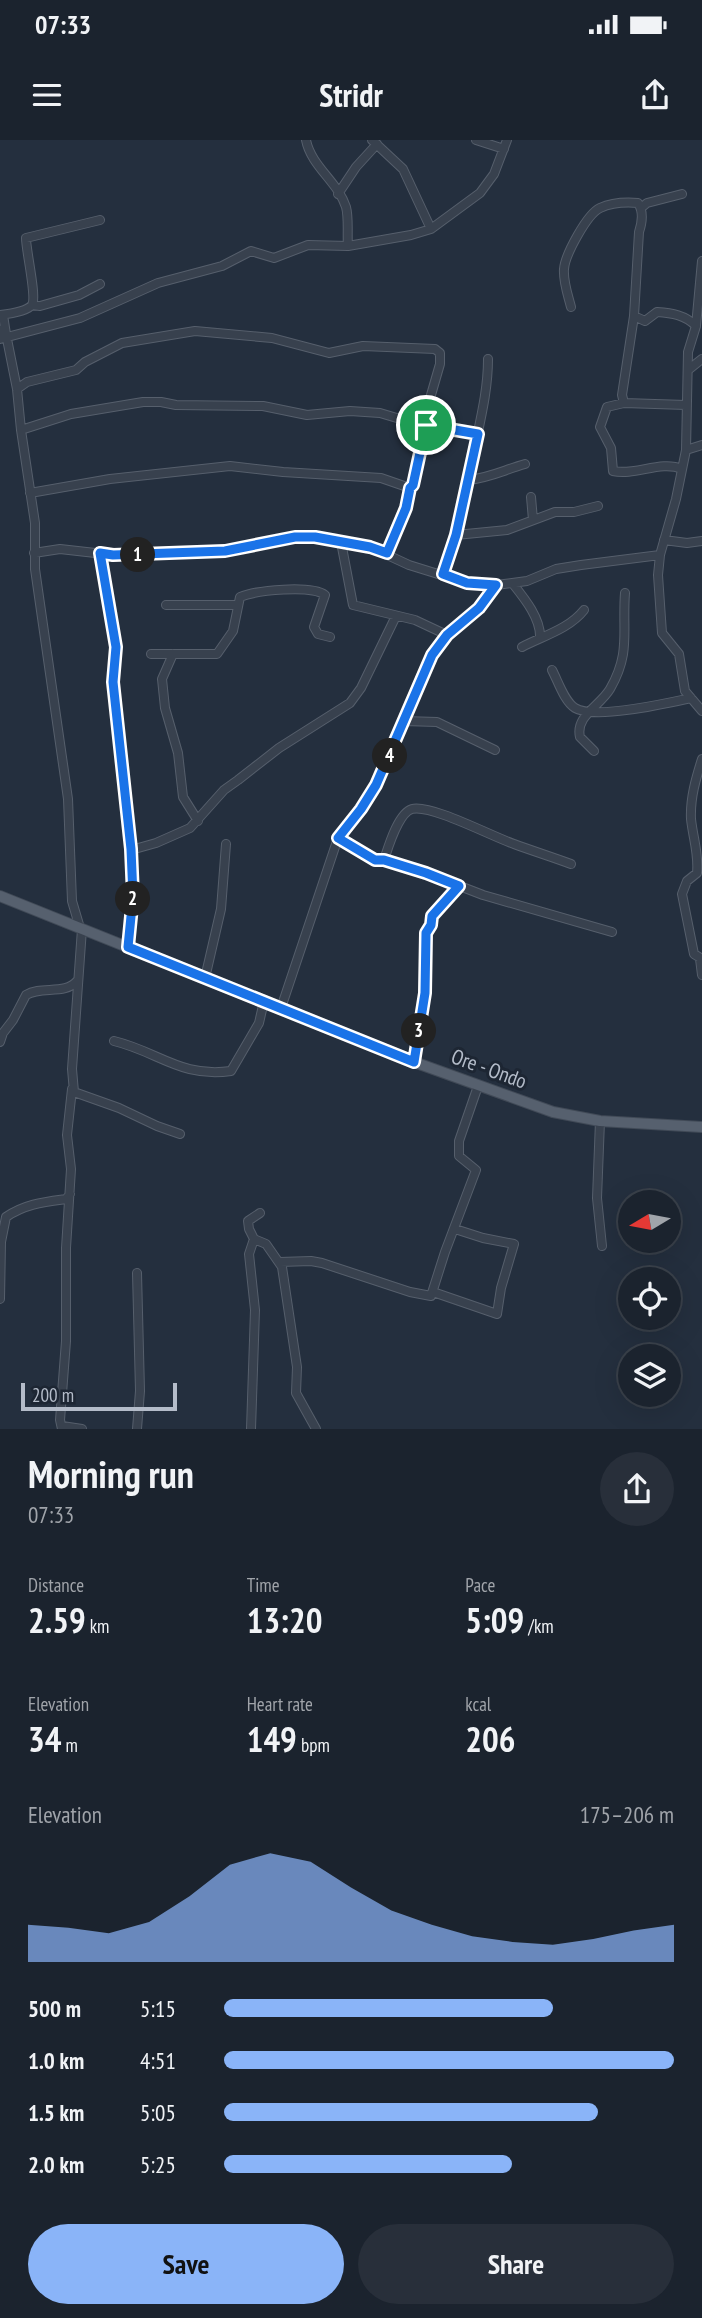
<!DOCTYPE html>
<html lang="en">
<head>
<meta charset="utf-8">
<style>
  body { margin:0; font-family:"PT Sans Narrow",sans-serif; background:#282f3a; color:#f1f3f6; height:100vh; display:flex; flex-direction:column; font-size:26px; white-space:nowrap }
  * { box-sizing:border-box; margin:0 }
  p { font-size:23px; color:#a0a4aa }
  .icon { flex:none; width:38px; height:38px; fill:none; stroke:currentColor; stroke-width:2; stroke-linecap:round; stroke-linejoin:round }
  .map { position:relative; height:1289px; overflow:hidden }
  .drawer { display:flex; flex-direction:column; background:#1b232e; flex:1 }
  .drawer>* { flex:none }
  .needle { width:46px; rotate:260deg }
  .tools { position:absolute; left:618px; top:1050px; display:grid; gap:14px }
  .tools a { display:grid; place-items:center; width:63px; height:63px; border-radius:50%; background:#1b232e; box-shadow:0 7px 28px #0002,0 0 0 2px #39404a; font-size:35px }
  .scale { position:absolute; left:21px; bottom:18px; width:156px; box-sizing:border-box; padding-left:7px; border:4px solid #b4bcc9; border-top:0; font-size:19px; line-height:24px; white-space:nowrap; color:#b4bcc9; -webkit-text-stroke:5px #1d2633; paint-order:stroke }
  .pin { position:absolute; display:grid; place-items:center; width:60px; height:60px; color:#fff; margin:-30px; border:4px solid #fff; border-radius:50%; box-shadow:0 2px 7px #0007 }
  .km { position:absolute; width:35px; height:35px; margin:-18px; border-radius:50%; background:#222; color:#fff; font-size:19px; line-height:35px; text-align:center }
  .round { display:grid; place-items:center; flex:none; width:74px; height:74px; border-radius:37px; background:#282f3a }
  .summary { display:flex; align-items:center; justify-content:space-between; height:119px; padding:0 28px }
  h1 { font-size:38px; font-weight:700; line-height:52px }
  .metrics { display:grid; grid-template-columns:repeat(3,1fr); gap:10px; height:119px; padding:7px 28px }
  .metrics div { display:grid; align-content:center }
  .metrics b { font-size:35px; font-weight:700 }
  .metrics small { font-size:19px; font-weight:400 }
  .metrics p { font-size:19px }
  .chart { height:196px; padding:14px 28px }
  .chart p { display:flex; justify-content:space-between }
  .chart svg { width:100%; height:126px; margin-top:7px; fill:#8ab4f8; opacity:.7 }
  .cta { display:flex; gap:14px; margin-top:auto; padding:14px 28px }
  .cta a { flex:1; height:80px; border-radius:42px; background:#8ab4f8; color:#111; font-size:28px; font-weight:700; line-height:80px; text-align:center }
  .cta a+a { background:#282f3a; color:#f1f3f6 }
  ul { padding:0 28px; list-style:none; font-size:23px }
  li { display:grid; grid-template-columns:112px 84px 1fr; align-items:center; height:52px }
  li i { height:18px; border-radius:9px; background:#8ab4f8 }
  .status { display:flex; justify-content:space-between; align-items:center; height:49px; padding:0 35px; background:#1b232e; direction:ltr }
  .status svg { height:19px; fill:currentColor }
  header { display:flex; justify-content:space-between; align-items:center; height:91px; padding:0 28px; background:#1b232e; font-size:32px; font-weight:700 }
  .map>svg:first-child { display:block }
  .lines { fill:none; stroke-linecap:round; stroke-linejoin:round }
  .minor-casing { stroke:#565f6c; stroke-width:10 }
  .major-casing { stroke:#414a57; stroke-width:12 }
  .minor { stroke:#38414e; stroke-width:8 }
  .major { stroke:#56606e; stroke-width:10 }
  .route-casing { stroke:#fff; stroke-width:14 }
  .route { stroke:#1a73e8; stroke-width:9 }
  .labels { text-anchor:middle; stroke-width:6; stroke-linejoin:round; paint-order:stroke }
  .street-label { font-size:21px; fill:#b4bcc9; stroke:#1d2633 }
</style>
</head>
<body>
<div class="status"><b>07:33</b><svg viewBox="0 0 49 12"><path d="M0 12V9h3v3zM5 12V6h3v6zM10 12V3h3v9zM15 12V0h3v12zM26 1h20v11H26zM47 4h2v5h-2z"/></svg></div>
<header><svg class="icon" aria-label="menu" viewBox="0 0 24 24"><path d="M4 6h16M4 12h16M4 18h16"/></svg>Stridr<svg class="icon" aria-label="share" viewBox="0 0 24 24"><path d="M12 15V3M7 8l5-5 5 5M5 13v7h14v-7"/></svg></header>
<div class="map">
<svg width="702" height="1289" viewBox="0 0 702 1289">
  <rect width="100%" height="100%" fill="#242f3e"/>
  <g class="lines">
    <g class="minor-casing">
      <path id="minor" d="M306 0C311 26 338 42 346 67 349 78 347 94 348 106
        M372 0 403 29 431 89
        M476 0 504 9
        M338 54 356 27 377 4
        M641 68 647 63 682 54
        M702 121 696 186 688 212 686 310 676 359 660 415 658 435 662 493 679 514 685 551 702 571
        M32 165 40 166 79 155 100 144
        M571 167C568 155 563 142 564 129 565 115 587 74 600 68 611 63 626 62 638 63 644 72 642 83 639 92L634 176 622 255 624 263 686 265
        M0 175C9 174 26 172 32 165 37 157 26 111 26 98L100 80
        M634 176 645 181 657 172C672 173 685 175 696 186
        M0 190 6 194 3 175
        M6 194 17 249 21 290 35 383V429L68 659 72 761 80 788
        M0 199 80 178 158 143 222 126 251 111 274 118 308 105 348 106 411 95 431 89 480 53 494 34 507 0
        M688 230 702 219
        M17 249 27 242 76 230 85 222 122 203 195 191 272 198 329 213 363 206 435 209 440 213V224L431 255 413 345 410 348 406 367 387 413
        M624 263 607 267 600 287 611 308 613 331C635 336 661 320 682 329
        M21 290 71 274 143 262H161L176 265 263 266 307 275 350 271 380 273 417 284 478 294
        M686 310 702 305
        M468 340C489 338 504 330 525 324
        M30 353 110 339 230 326 283 332 381 338 410 348
        M531 357 533 380
        M456 395 507 390 555 372H574L598 366
        M664 400 687 403 702 401
        M341 402 353 465 415 480 447 495
        M34 413 60 409 113 415 206 413 295 397H315L370 407 409 425 467 443 496 445 527 441 556 429 581 425 660 415
        M100 413 116 507 113 542 131 710 133 756 128 807
        M443 434C456 394 465 353 474 311 480 281 488 251 488 219
        M513 444C525 459 541 479 540 498
        M166 465H238
        M522 507C543 496 569 489 584 470
        M151 514H217L233 491 240 457C257 450 311 445 325 455L314 487 318 494 330 497
        M173 514 162 539 165 568 178 613 183 657 198 681
        M552 530C558 541 564 561 575 568 594 580 668 563 691 558
        M404 581 437 582 495 610
        M594 611 580 597C575 576 600 566 610 549 631 513 622 492 625 453
        M702 619C696 638 690 658 691 679 693 698 699 714 697 733L687 741 682 754 694 814 702 819
        M338 698 375 720H384L426 733 483 755 612 792
        M131 710 156 703 190 688 224 650 238 640 279 608 350 563 361 548 396 476
        M384 720C388 708 398 673 412 669 431 664 493 697 514 704 533 711 552 717 571 724
        M82 789 72 929 74 952 119 968 157 986 180 994
        M700 819 702 835
        M205 838 221 769 226 704
        M281 868 338 698 361 669 376 645 432 515 447 495 479 468 496 445
        M114 901C159 912 181 938 231 931L259 883 264 861
        M0 902 3 893 13 880 26 855C42 845 65 856 78 840
        M414 922 425 853 426 793 431 785 432 776 459 746
        M600 981 597 1058 602 1106
        M260 1073 248 1081 249 1089 254 1099 266 1104 282 1127 297 1227 296 1253 316 1289
        M280 1122 311 1121 322 1123 410 1152 431 1156 445 1112 476 1030 459 1016V1001L478 946
        M137 1133 140 1251 137 1289
        M433 1152 497 1174 501 1148 514 1104 483 1098 455 1089
        M0 1159 1 1102 6 1077C25 1064 44 1062 66 1059L70 1054
        M62 1286 82 1289
        M62 1289 60 1280 66 1201V1108L71 1029 67 995 72 949
        M251 1289 255 1170 249 1114 254 1099"/>
    </g>
    <g class="major-casing">
      <path id="major" d="M0 756 414 922 553 972 600 981 702 987"/>
    </g>
    <use href="#minor" class="minor"/>
    <use href="#major" class="major"/>
  </g>
  <g class="lines">
    <g class="route-casing">
      <path id="route" d="M426 285 478 294 456 395 443 434 467 443 496 445 479 468 447 495 432 515 376 645 361 669 338 698 375 720H384L426 733 459 746 432 776 431 785 426 793 425 853 414 922 128 807 133 756 131 709 113 542 116 507 100 413 113 415 225 411 295 397H315L370 407 387 413 406 368 410 348 413 345Z"/>
    </g>
    <use href="#route" class="route"/>
  </g>
  <g class="labels">
    <g class="street-label">
      <text transform="translate(489 929) rotate(20)" y="7">Ore - Ondo</text>
    </g>
  </g>
</svg>
<div class="tools">
<a><svg class="needle" viewBox="-14 -14 28 28"><path d="M0-13l5 13h-10z" fill="#e53935"/><path d="M0 13l5-13h-10z" fill="#a0a4aa"/></svg></a>
<a><svg class="icon" aria-label="locate" viewBox="0 0 24 24"><circle cx="12" cy="12" r="6"/><path d="M12 2v4M12 18v4M2 12h4M18 12h4"/></svg></a>
<a><svg class="icon" aria-label="layers" viewBox="0 0 24 24"><path d="M12 4l9 5-9 5-9-5zM3 14l9 5 9-5"/></svg></a>
</div>
<div class="scale">200 m</div>
<div class="pin" style="left:426px;top:285px;background:#1e9e55"><svg class="icon" aria-label="arrive" viewBox="0 0 24 24"><path d="M6 21V4h12l-3 4 3 4H6"/></svg></div>
<b class="km" style="left:138px;top:415px">1</b>
<b class="km" style="left:133px;top:759px">2</b>
<b class="km" style="left:419px;top:891px">3</b>
<b class="km" style="left:390px;top:616px">4</b>
</div>
<section class="drawer">
<div class="summary"><div><h1>Morning run</h1><p>07:33</p></div><a class="round"><svg class="icon" aria-label="share" viewBox="0 0 24 24"><path d="M12 15V3M7 8l5-5 5 5M5 13v7h14v-7"/></svg></a></div>
<div class="metrics">
<div><p>Distance</p><b>2.59<small> km</small></b></div>
<div><p>Time</p><b>13:20</b></div>
<div><p>Pace</p><b>5:09<small> /km</small></b></div>
</div>
<div class="metrics">
<div><p>Elevation</p><b>34<small> m</small></b></div>
<div><p>Heart rate</p><b>149<small> bpm</small></b></div>
<div><p>kcal</p><b>206</b></div>
</div>
<div class="chart"><p><span>Elevation</span>175–206 m</p>
<svg viewBox="0 0 160 44" preserveAspectRatio="none"><path d="M0 44V31L10 32L20 34L30 30L40 21L50 10L60 6L70 9L80 18L90 26L100 31L110 35L120 37L130 38L140 36L150 33L160 31V44z"/></svg>
</div>
<ul>
<li><b>500 m</b>5:15<i style="width:73%"></i></li>
<li><b>1.0 km</b>4:51<i style="width:100%"></i></li>
<li><b>1.5 km</b>5:05<i style="width:83%"></i></li>
<li><b>2.0 km</b>5:25<i style="width:64%"></i></li>
</ul>
<div class="cta"><a>Save</a><a>Share</a></div>
</section>
</body>
</html>
